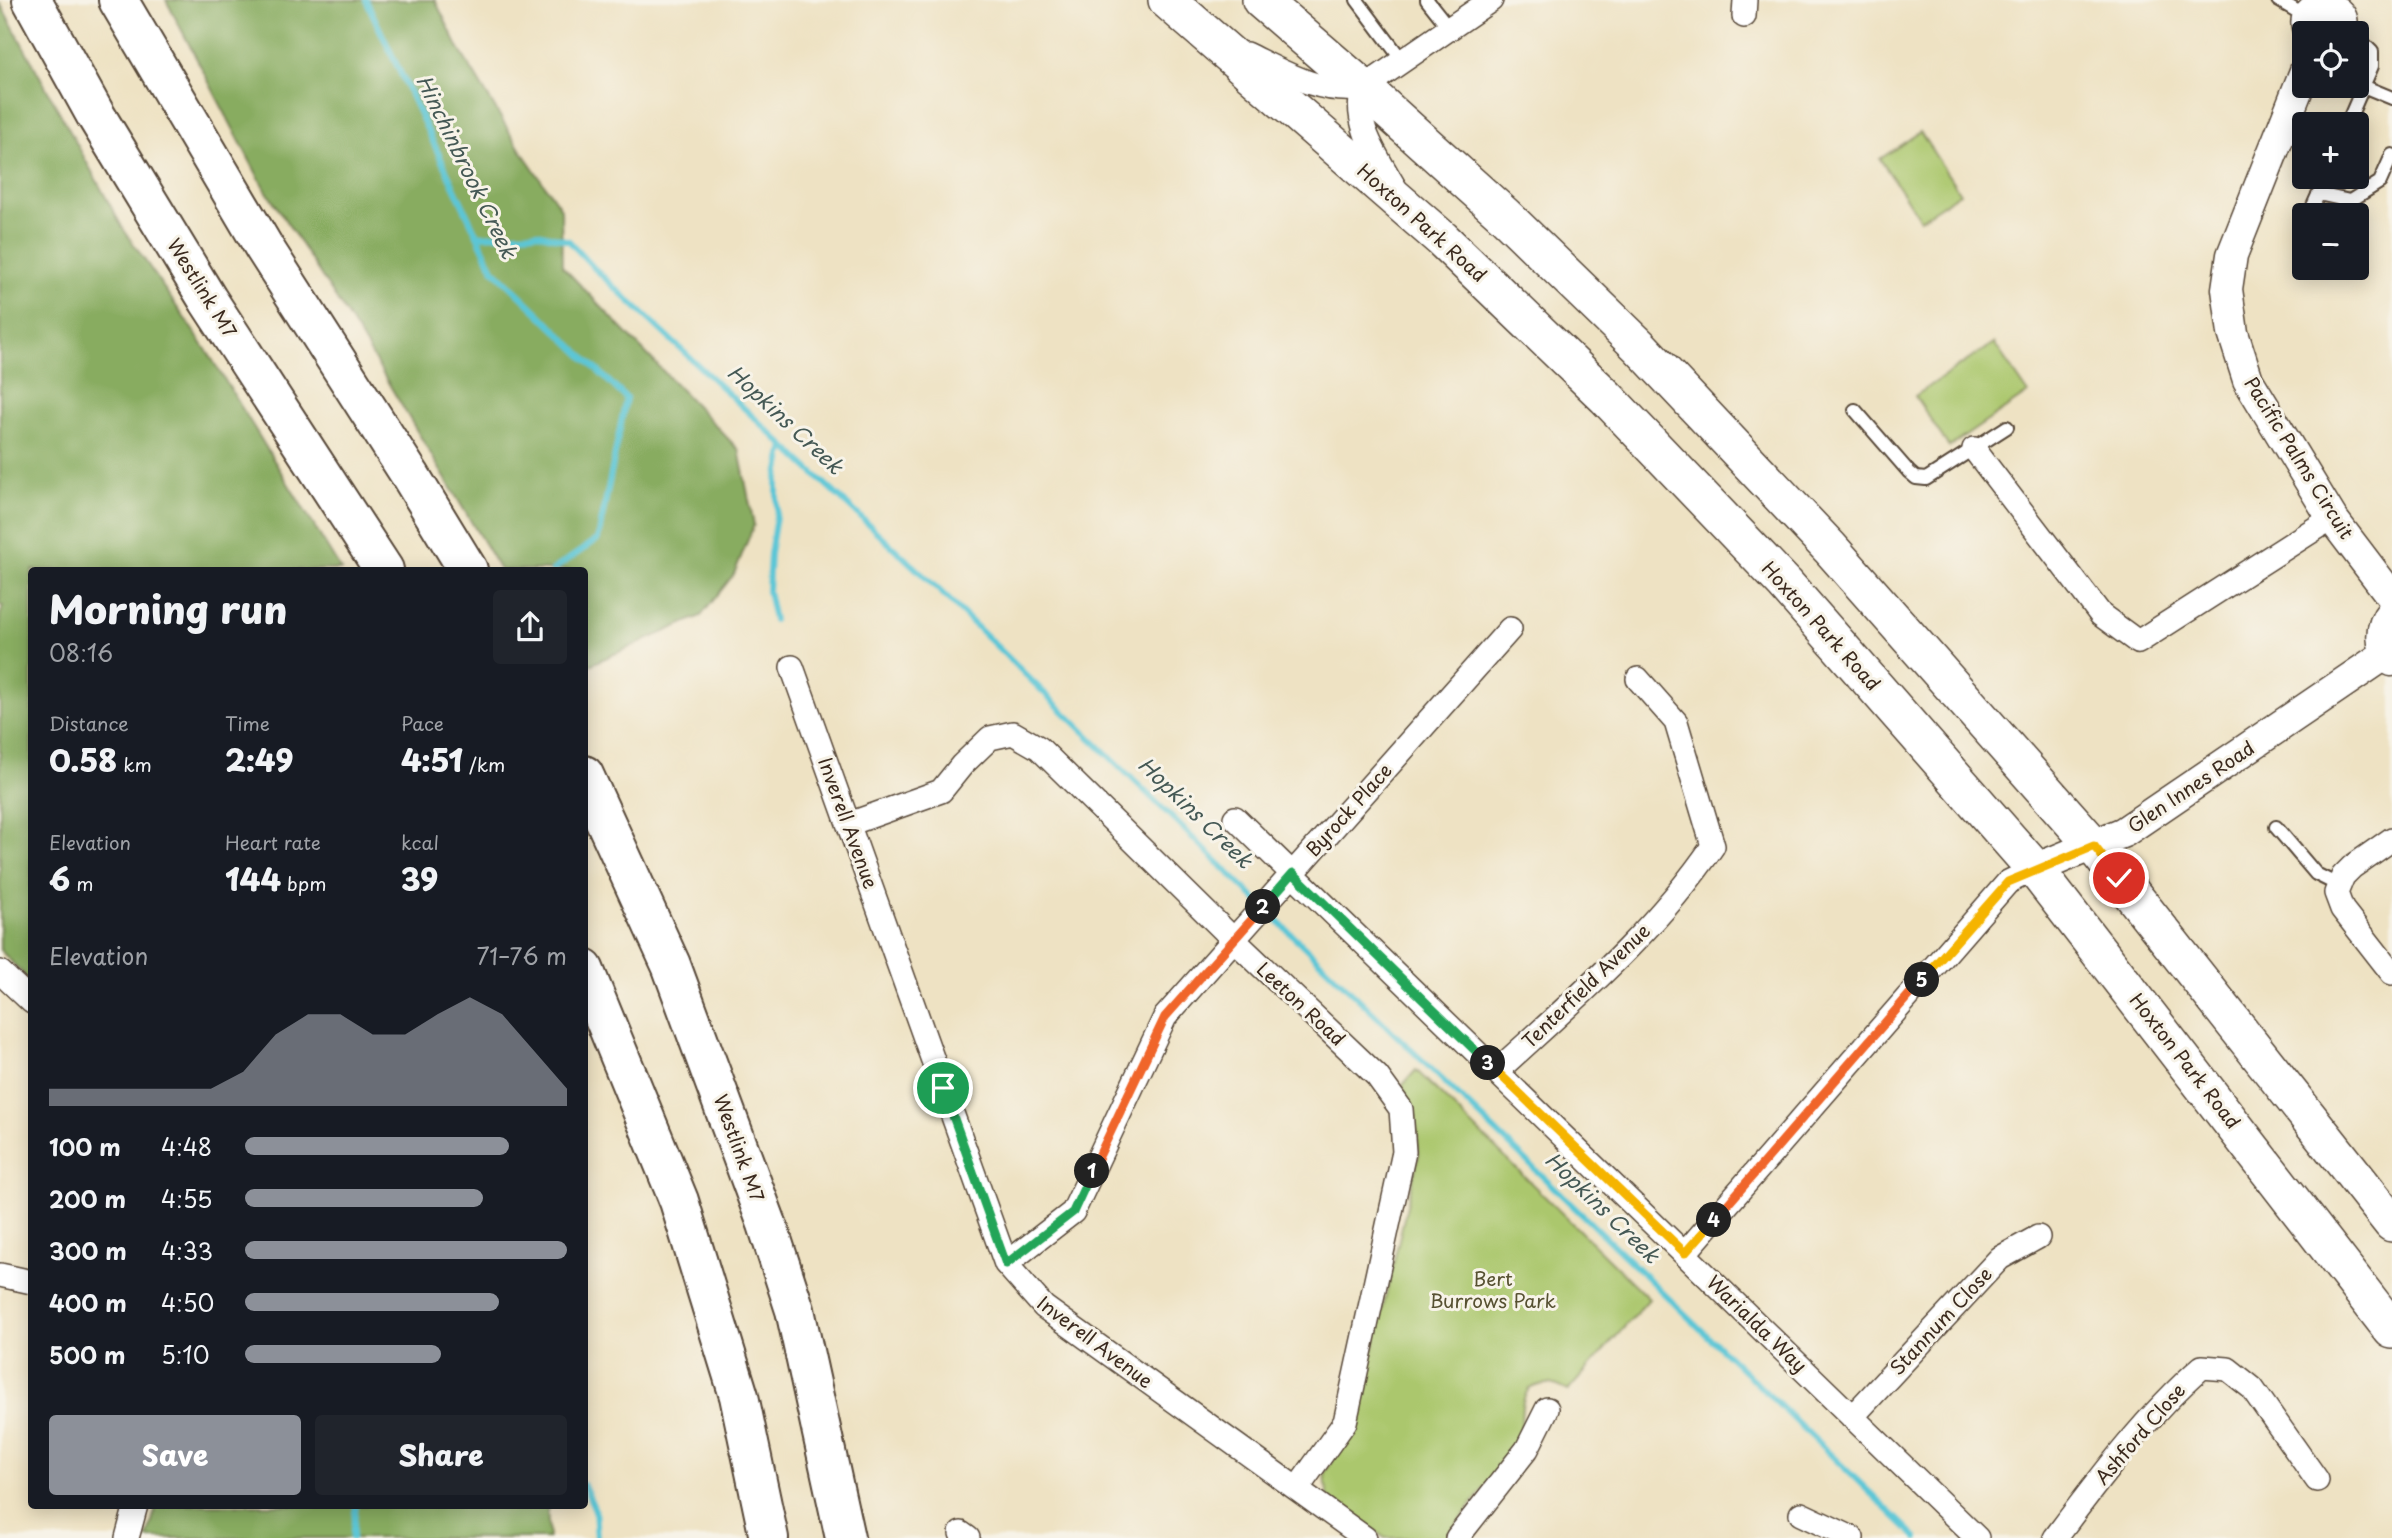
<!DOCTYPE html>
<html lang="en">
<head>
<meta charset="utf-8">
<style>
  body { margin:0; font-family:"Playpen Sans",sans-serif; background:#20242c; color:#f1f3f6; height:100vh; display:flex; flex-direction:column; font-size:26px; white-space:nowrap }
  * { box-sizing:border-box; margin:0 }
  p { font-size:23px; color:#9ea1a6 }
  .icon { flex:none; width:38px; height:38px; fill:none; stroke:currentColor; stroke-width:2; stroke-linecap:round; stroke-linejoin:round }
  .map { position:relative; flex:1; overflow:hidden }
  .sheet { position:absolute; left:28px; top:567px; width:560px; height:942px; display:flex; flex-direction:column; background:#171b24; border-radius:7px; box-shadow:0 4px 18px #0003 }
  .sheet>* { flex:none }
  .tools { position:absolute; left:2292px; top:21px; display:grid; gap:14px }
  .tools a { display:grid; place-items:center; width:77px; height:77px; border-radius:7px; background:#171b24; box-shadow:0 4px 18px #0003; font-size:35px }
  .pin { position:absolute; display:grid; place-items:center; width:60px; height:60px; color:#fff; margin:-30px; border:4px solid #fff; border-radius:50%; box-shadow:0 2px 7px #0007 }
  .km { position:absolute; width:35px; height:35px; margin:-18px; border-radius:50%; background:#222; color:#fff; font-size:19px; line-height:35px; text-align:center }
  .round { display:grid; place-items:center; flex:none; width:74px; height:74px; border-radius:7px; background:#20242c }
  .headline { display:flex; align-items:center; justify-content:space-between; height:119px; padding:0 21px }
  h1 { font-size:38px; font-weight:800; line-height:52px }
  .metrics { display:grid; grid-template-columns:repeat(3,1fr); gap:10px; height:119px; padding:7px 21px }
  .metrics div { display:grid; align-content:center }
  .metrics b { font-size:30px; font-weight:800 }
  .metrics small { font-size:19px; font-weight:400 }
  .metrics p { font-size:19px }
  .chart { height:196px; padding:14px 21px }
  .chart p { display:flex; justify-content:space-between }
  .chart svg { width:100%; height:126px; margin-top:7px; fill:#8c9099; opacity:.7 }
  .cta { display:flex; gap:14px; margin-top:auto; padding:14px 21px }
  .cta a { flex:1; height:80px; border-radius:7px; background:#8c9099; color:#fff; font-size:28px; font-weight:800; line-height:80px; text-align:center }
  .cta a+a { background:#20242c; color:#f1f3f6 }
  ul { padding:0 21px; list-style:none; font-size:23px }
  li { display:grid; grid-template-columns:112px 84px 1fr; align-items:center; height:52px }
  li i { height:18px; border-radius:9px; background:#8c9099 }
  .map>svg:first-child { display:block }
  .green { fill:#abc76d; stroke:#737846; stroke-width:2 }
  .forest { fill:#88ac60; stroke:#626b3f; stroke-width:2 }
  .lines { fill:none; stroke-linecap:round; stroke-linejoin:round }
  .stream { stroke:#5cc6d6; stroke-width:6 }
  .service-casing { stroke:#564637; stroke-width:16 }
  .minor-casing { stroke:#564637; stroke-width:26 }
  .tertiary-casing { stroke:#564637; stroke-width:33 }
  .primary-casing { stroke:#564637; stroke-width:40 }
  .motorway-casing { stroke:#564637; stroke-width:42 }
  .service { stroke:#fff; stroke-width:12 }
  .minor { stroke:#fff; stroke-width:23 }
  .tertiary { stroke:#fff; stroke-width:30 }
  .primary { stroke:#fff; stroke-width:37 }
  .motorway { stroke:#fff; stroke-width:38 }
  .split-1-casing { stroke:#fff; stroke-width:14 }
  .split-2-casing { stroke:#fff; stroke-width:14 }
  .split-3-casing { stroke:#fff; stroke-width:14 }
  .split-4-casing { stroke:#fff; stroke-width:14 }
  .split-5-casing { stroke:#fff; stroke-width:14 }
  .split-6-casing { stroke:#fff; stroke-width:14 }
  .split-1 { stroke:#22a559; stroke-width:9 }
  .split-2 { stroke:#f0652b; stroke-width:9 }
  .split-3 { stroke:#22a559; stroke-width:9 }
  .split-4 { stroke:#f5b400; stroke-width:9 }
  .split-5 { stroke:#f0652b; stroke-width:9 }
  .split-6 { stroke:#f5b400; stroke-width:9 }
  .labels { text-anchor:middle; stroke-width:6; stroke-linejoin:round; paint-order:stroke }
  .street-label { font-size:19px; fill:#3b2a1e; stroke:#f7f3e8 }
  .park-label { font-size:19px; fill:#575132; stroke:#f7f3e8 }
  .water-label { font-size:21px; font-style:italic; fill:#455955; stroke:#f7f3e8 }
</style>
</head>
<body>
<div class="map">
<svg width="2392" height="1538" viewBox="0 0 2392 1538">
  <rect width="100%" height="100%" fill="#f7f3e8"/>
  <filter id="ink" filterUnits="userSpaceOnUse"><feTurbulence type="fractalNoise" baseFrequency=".0143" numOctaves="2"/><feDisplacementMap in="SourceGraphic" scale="14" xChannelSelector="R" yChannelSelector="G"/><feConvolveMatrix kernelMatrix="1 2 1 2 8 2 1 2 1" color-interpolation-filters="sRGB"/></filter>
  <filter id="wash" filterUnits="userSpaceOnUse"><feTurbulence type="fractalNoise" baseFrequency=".00686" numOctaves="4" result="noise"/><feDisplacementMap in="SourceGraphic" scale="28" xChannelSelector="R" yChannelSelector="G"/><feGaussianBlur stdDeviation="1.57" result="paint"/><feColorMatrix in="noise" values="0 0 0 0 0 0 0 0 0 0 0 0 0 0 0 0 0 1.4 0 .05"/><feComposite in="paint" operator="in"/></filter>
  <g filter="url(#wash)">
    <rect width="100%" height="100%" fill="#eee2c3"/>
    <path class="green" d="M1920 132 1960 193 1920 219 1880 159Z
      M1994 343 2028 393 1949 447 1915 396Z
      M1416 1070 1649 1299 1568 1391C1554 1383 1544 1381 1529 1389 1517 1405 1524 1423 1520 1441L1446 1538H1385L1331 1500 1327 1494 1325 1473 1357 1419 1419 1154 1415 1112 1402 1086Z"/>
    <path class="forest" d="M166 0H435L459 49 520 149 561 209 562 266 739 450 754 525 734 574 701 616 585 667 584 570H500L359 334 262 184Z
      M0 3 122 227 207 351 341 570H32L31 982 0 950V616L3 606 0 605Z
      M155 1505H547L549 1538H147L155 1511Z"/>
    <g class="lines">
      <path class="stream" d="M366 0 493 269 626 398 598 539 553 570
        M478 236 537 233 569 241 595 269 942 593 1284 927 1917 1538
        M774 620 768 591 770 554 777 510V481L784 445
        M584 1485 595 1510 597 1538
        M352 1538 356 1505"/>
    </g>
  </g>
  <g filter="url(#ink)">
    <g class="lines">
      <g class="service-casing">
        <path id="service" d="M1357 0 1402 60
          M1427 0 1450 29
          M2278 0 2307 17
          M2363 86 2392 98
          M2347 124 2372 66V52L2364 44 2357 40
          M2318 194 2350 201 2380 182 2392 155
          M2309 215 2326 177
          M1855 410 1909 472 1916 478 1926 479 2007 427
          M2276 827 2316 874 2338 885"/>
      </g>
      <g class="minor-casing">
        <path id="minor" d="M1744 16 1745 0
          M1246 54C1283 72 1321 95 1363 88L1491 0
          M1363 88C1352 123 1378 158 1395 188
          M1974 449 2101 615 2138 642 2332 518
          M792 667 1006 1264 1044 1307 1365 1538
          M1235 818 1977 1538
          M849 824 941 791 962 765 990 738 1013 733 1039 748 1234 940 1377 1076 1401 1109 1404 1152 1345 1422 1297 1489
          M2392 839 2352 867 2343 876 2336 893 2342 909 2392 973
          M0 972 32 1002
          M1497 1071C1573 1001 1654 933 1713 846L1676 722 1638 679
          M1685 1253 2008 882 2035 869
          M1006 1264 1073 1212 1165 1017 1510 629
          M0 1275 32 1282
          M1852 1417 2000 1258 2038 1237
          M1801 1514 1852 1538
          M961 1533 968 1538
          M127 1538 136 1505
          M1457 1538 1527 1449 1547 1409
          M2055 1538C2100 1478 2146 1416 2202 1367L2228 1369 2252 1388 2317 1480"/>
      </g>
      <g class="tertiary-casing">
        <path id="tertiary" d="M2309 33C2293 0 2356 0 2340 33
          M2305 71 2232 255 2227 289 2233 333 2248 380 2332 518 2392 597
          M2392 611C2379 627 2379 645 2392 661
          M2035 869 2124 832 2386 654"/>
      </g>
      <g class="primary-casing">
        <path id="primary" d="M1167 0 1442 239 1606 397 1785 584 2035 869 2392 1330
          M1261 0 1363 88 1504 215 1640 347 1830 548 2094 846 2392 1223"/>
      </g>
      <g class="motorway-casing">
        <path id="motorway" d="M32 0 95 114 208 300 384 570
          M118 0 265 249 410 475 468 570
          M584 775 671 965 767 1224 795 1310 845 1538
          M584 969 679 1201 739 1396 769 1538"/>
      </g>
      <use href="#service" class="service"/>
      <use href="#minor" class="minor"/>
      <use href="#tertiary" class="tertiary"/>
      <use href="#primary" class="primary"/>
      <use href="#motorway" class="motorway"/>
    </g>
  </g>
  <g class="lines" filter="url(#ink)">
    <g class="split-1-casing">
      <path id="split-1" d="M943 1088 1006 1264 1073 1212 1092 1171"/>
    </g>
    <g class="split-2-casing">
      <path id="split-2" d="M1092 1171 1165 1017 1263 907"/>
    </g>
    <g class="split-3-casing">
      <path id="split-3" d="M1263 907 1293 873 1488 1063"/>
    </g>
    <g class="split-4-casing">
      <path id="split-4" d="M1488 1063 1685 1253 1714 1220"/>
    </g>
    <g class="split-5-casing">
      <path id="split-5" d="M1714 1220 1922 980"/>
    </g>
    <g class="split-6-casing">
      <path id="split-6" d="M1922 980 2008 882 2094 846 2119 878"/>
    </g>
    <use href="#split-1" class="split-1"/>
    <use href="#split-2" class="split-2"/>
    <use href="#split-3" class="split-3"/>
    <use href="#split-4" class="split-4"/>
    <use href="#split-5" class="split-5"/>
    <use href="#split-6" class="split-6"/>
  </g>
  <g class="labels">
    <g class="street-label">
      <text transform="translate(1422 223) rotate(42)" y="7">Hoxton Park Road</text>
      <text transform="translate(202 288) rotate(58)" y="7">Westlink M7</text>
      <text transform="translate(2299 458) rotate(58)" y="7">Pacific Palms Circuit</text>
      <text transform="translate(1821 626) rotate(48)" y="7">Hoxton Park Road</text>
      <text transform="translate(2191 787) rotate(-34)" y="7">Glen Innes Road</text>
      <text transform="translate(1349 810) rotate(-48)" y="7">Byrock Place</text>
      <text transform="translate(848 823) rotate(70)" y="7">Inverell Avenue</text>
      <text transform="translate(1586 986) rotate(-44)" y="7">Tenterfield Avenue</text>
      <text transform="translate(1301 1004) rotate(43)" y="7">Leeton Road</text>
      <text transform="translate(2185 1061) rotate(52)" y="7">Hoxton Park Road</text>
      <text transform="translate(739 1148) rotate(70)" y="7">Westlink M7</text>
      <text transform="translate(1941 1321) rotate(-47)" y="7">Stannum Close</text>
      <text transform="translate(1757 1324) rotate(44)" y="7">Warialda Way</text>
      <text transform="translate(1095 1342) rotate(37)" y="7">Inverell Avenue</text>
      <text transform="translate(2140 1434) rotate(-49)" y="7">Ashford Close</text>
    </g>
    <g class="park-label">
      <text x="1493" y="1286">Bert<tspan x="1493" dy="22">Burrows Park</tspan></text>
    </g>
    <g class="water-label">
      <text transform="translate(466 167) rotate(64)" y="7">Hinchinbrook Creek</text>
      <text transform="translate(785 420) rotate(43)" y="7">Hopkins Creek</text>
      <text transform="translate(1195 813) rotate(44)" y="7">Hopkins Creek</text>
      <text transform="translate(1602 1208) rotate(44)" y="7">Hopkins Creek</text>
    </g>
  </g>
</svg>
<div class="tools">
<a><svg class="icon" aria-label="locate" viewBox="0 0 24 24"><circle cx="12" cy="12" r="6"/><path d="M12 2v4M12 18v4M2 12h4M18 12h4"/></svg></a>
<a>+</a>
<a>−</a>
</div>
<div class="pin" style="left:943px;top:1088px;background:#1e9e55"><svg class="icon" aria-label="arrive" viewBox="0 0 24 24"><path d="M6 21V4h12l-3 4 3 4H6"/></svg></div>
<div class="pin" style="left:2119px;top:878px;background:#d93025"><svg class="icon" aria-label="check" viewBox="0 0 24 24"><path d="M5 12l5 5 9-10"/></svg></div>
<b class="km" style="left:1092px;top:1171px">1</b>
<b class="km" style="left:1263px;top:907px">2</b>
<b class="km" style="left:1488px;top:1063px">3</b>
<b class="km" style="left:1714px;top:1220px">4</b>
<b class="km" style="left:1922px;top:980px">5</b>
<section class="sheet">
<div class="headline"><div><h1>Morning run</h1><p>08:16</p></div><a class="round"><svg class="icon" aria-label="share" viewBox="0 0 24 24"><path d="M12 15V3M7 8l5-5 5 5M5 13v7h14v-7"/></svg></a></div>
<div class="metrics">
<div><p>Distance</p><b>0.58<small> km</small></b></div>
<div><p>Time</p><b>2:49</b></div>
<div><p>Pace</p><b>4:51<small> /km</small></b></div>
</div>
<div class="metrics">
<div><p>Elevation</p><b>6<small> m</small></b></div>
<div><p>Heart rate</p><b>144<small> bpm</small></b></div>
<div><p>kcal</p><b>39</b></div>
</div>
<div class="chart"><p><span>Elevation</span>71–76 m</p>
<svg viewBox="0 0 160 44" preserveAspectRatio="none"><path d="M0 44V38L10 38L20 38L30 38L40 38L50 38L60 32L70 19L80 12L90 12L100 19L110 19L120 12L130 6L140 12L150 25L160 38V44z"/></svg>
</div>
<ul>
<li><b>100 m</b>4:48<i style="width:82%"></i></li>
<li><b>200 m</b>4:55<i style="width:74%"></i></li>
<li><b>300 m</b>4:33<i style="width:100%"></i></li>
<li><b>400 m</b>4:50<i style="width:79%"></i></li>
<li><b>500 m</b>5:10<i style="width:61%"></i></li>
</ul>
<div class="cta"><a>Save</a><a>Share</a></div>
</section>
</div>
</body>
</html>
